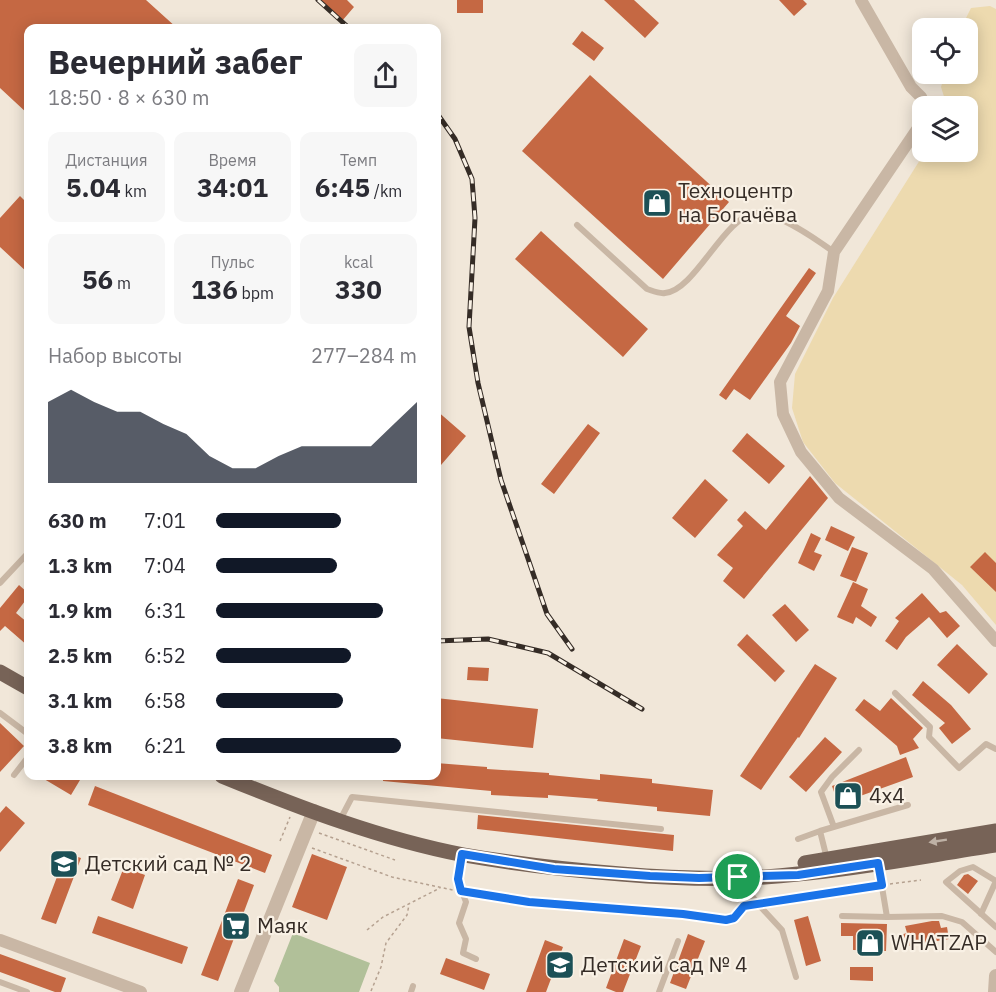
<!DOCTYPE html>
<html lang="ru">
<head>
<meta charset="utf-8">
<style>
  body { margin:0; font-family:"IBM Plex Sans",sans-serif; background:#f7f7f7; color:#2b2b33; height:100vh; display:flex; flex-direction:column; font-size:22px; white-space:nowrap }
  * { box-sizing:border-box; margin:0 }
  p { font-size:20px; color:#7c7c81 }
  .icon { flex:none; width:33px; height:33px; fill:none; stroke:currentColor; stroke-width:2; stroke-linecap:round; stroke-linejoin:round }
  .map { position:relative; flex:1; overflow:hidden }
  .drawer { position:absolute; left:24px; top:24px; width:417px; height:756px; display:flex; flex-direction:column; background:#fff; border-radius:12px; box-shadow:0 3px 15px #0003 }
  .drawer>* { flex:none }
  .fabs { position:absolute; left:912px; top:18px; display:grid; gap:12px }
  .fabs a { display:grid; place-items:center; width:66px; height:66px; border-radius:12px; background:#fff; box-shadow:0 3px 15px #0003; font-size:30px }
  .pin { position:absolute; display:grid; place-items:center; width:51px; height:51px; color:#fff; margin:-26px; border:3px solid #fff; border-radius:50%; box-shadow:0 2px 6px #0007 }
  .round { display:grid; place-items:center; flex:none; width:63px; height:63px; border-radius:12px; background:#f7f7f7 }
  .summary { display:flex; align-items:center; justify-content:space-between; height:102px; padding:0 24px }
  h1 { font-size:33px; font-weight:800; line-height:45px }
  .metrics { display:grid; grid-template-columns:repeat(3,1fr); gap:9px; height:102px; padding:6px 24px }
  .metrics div { display:grid; align-content:center; border-radius:12px; background:#f7f7f7; text-align:center }
  .metrics b { font-size:26px; font-weight:800 }
  .metrics small { font-size:16px; font-weight:400 }
  .metrics p { font-size:16px }
  .chart { height:168px; padding:12px 24px }
  .chart p { display:flex; justify-content:space-between }
  .chart svg { width:100%; height:108px; margin-top:6px; fill:#111827; opacity:.7 }
  ul { padding:0 24px; list-style:none; font-size:20px }
  li { display:grid; grid-template-columns:96px 72px 1fr; align-items:center; height:45px }
  li i { height:15px; border-radius:8px; background:#111827 }
  .map>svg:first-child { display:block }
  .green { fill:#b1c099 }
  .sand { fill:#eddaaf }
  .building { fill:#c56843 }
  .lines { fill:none; stroke-linecap:round; stroke-linejoin:round }
  .path { stroke:#b5a190; stroke-width:1.5; stroke-dasharray:3 3; stroke-linecap:butt }
  .service { stroke:#c9b7a5; stroke-width:6 }
  .minor { stroke:#c9b7a5; stroke-width:12 }
  .tertiary { stroke:#c9b7a5; stroke-width:14 }
  .primary { stroke:#776357; stroke-width:15 }
  .rail-casing { stroke:#352c26; stroke-width:5 }
  .rail { stroke:#f9f1e5; stroke-width:3; stroke-dasharray:9; stroke-linecap:butt }
  .oneway { fill:#beb1a5 }
  .route-casing { stroke:#fff; stroke-width:12 }
  .route { stroke:#1a73e8; stroke-width:8 }
  .labels { text-anchor:middle; stroke-width:4.5; stroke-linejoin:round; paint-order:stroke }
  .poi-label { font-size:21px; fill:#352c26; stroke:#f9f1e5; text-anchor:start }
</style>
</head>
<body>
<div class="map">
<svg width="996" height="992" viewBox="0 0 996 992">
  <rect width="100%" height="100%" fill="#f1e7d9"/>
  <path class="green" d="M293 933 370 963 359 992H279V987L274 981Z"/>
  <path class="sand" d="M990 6 996 9V625L962 585 835 483 803 442 792 408 795 374 833 298 925 152H968V106H947L941 87 945 74H968V28H961L971 8Z"/>
  <path class="building" d="M0 0H146L177 28H28V114L0 88Z
    M319 0H347L354 7 342 21Z
    M457 0H483V13H457Z
    M604 0H634L659 23 645 38Z
    M779 0H803L807 4 794 16Z
    M582 31 604 48 594 61 572 44Z
    M590 75 729 202 663 279 522 151Z
    M20 196 28 204V273L0 247V218Z
    M541 231 648 329 623 357 515 259Z
    M809 268 816 273 786 316 800 326 791 343 750 400 734 389 726 400 719 395Z
    M436 410 466 436 441 465 436 461Z
    M588 424 600 433 554 494 541 484Z
    M747 433 785 466 769 484 732 451Z
    M810 476 828 498 744 599 723 581 733 568 717 555 743 526 737 520 745 511 766 530Z
    M705 479 728 500 695 538 672 518Z
    M831 526 855 537 848 551 825 540Z
    M811 533 821 538 814 552 822 555 814 571 798 563Z
    M852 547 868 553 856 582 840 576Z
    M985 552 996 563V592L970 567Z
    M853 582 868 589 861 606 877 617 871 627 856 617 853 624 837 617Z
    M19 585 28 593V597L16 613 28 623V646L5 626 0 631V608Z
    M922 593 940 613 946 611 960 626 947 638 929 617 906 637 897 650 885 641 899 621 895 618Z
    M785 604 809 630 796 642 772 615Z
    M747 634 785 671 775 682 737 645Z
    M957 644 988 674 969 694 937 665Z
    M815 664 837 678 799 738 798 737 761 790 740 776Z
    M468 667 489 668 488 681 467 680Z
    M923 681 951 705 971 729 952 744 939 728 945 723 912 695Z
    M436 698 538 709 533 748 436 738Z
    M891 698 923 728 913 739 919 748 900 755 897 746 855 710 864 699 880 711Z
    M0 723 24 746 0 772Z
    M825 737 842 752 806 792 789 777Z
    M906 757 913 777 838 804 832 786Z
    M436 763 487 767V769L549 773V775L600 780V774L652 779V783L713 790 710 816 657 811V807L597 801 598 799 548 795V798L491 795V791L383 781V776H436Z
    M39 776H73L80 780 71 795Z
    M95 786 272 855 265 873 88 805Z
    M6 806 25 823 0 852V813Z
    M478 815 674 835 673 851 477 829Z
    M66 853 81 858 56 924 41 919Z
    M312 854 347 867 327 920 292 907Z
    M124 867 145 875 133 909 111 900Z
    M968 874 978 881 968 894 957 885 964 875Z
    M238 879 254 885 218 981 201 975Z
    M98 916 188 947 182 964 92 933Z
    M808 916 821 961 806 966 794 920Z
    M932 921H939L941 928 947 927 949 939 902 947 900 935 907 933 905 926Z
    M841 923 887 924 886 951 853 950V936H841Z
    M688 934 705 941 686 989 670 983Z
    M624 939 641 946 623 992H616L606 988Z
    M545 940 563 947 546 992H526Z
    M0 954 66 978 61 992H55L0 972Z
    M446 958 490 974 484 990 440 974Z
    M850 967H873V981L850 980Z"/>
  <g class="lines">
    <path class="path" d="M319 833 395 860
      M280 841 290 817
      M312 848 392 877 453 890
      M890 884 921 880
      M473 894C541 906 610 908 679 913 694 915 720 923 734 918L742 908 748 905
      M768 903 873 887
      M367 930 383 917 440 888
      M371 991 381 967 386 943 407 915 409 905"/>
    <path class="service" d="M577 225 647 289C653 291 659 294 665 293 696 290 724 216 756 213 778 212 816 239 834 252
      M0 583 28 553
      M895 693 930 727 929 737 959 768 986 744 996 749
      M0 713 28 734
      M14 775 28 757
      M340 820 352 797 661 829
      M834 827 821 792 832 777 859 750
      M798 839 820 831
      M462 855 457 879 466 902 459 923 466 939 463 953 476 959
      M827 859 820 831 908 805
      M878 863 887 917 942 916 962 922 996 952
      M740 880 758 904 782 930 796 977
      M996 881 973 867 960 871 946 882 996 927
      M981 914 996 881
      M842 916 887 917
      M0 982 27 992
      M411 992 413 986
      M659 992 678 941"/>
    <path class="minor" d="M861 0 911 87 921 97 925 106
      M922 122 834 252 828 291 780 382 783 414 801 452 839 498 933 569 996 641
      M0 940 141 992"/>
    <path class="tertiary" d="M241 992 314 811
      M995 992 996 976"/>
    <path class="primary" d="M0 672 28 688
      M222 776C300 808 381 839 464 855 516 864 568 870 621 874 680 879 740 881 798 874 864 868 930 855 996 845
      M805 863 996 831"/>
    <g class="rail-casing">
      <path id="rail" d="M318 0 349 28
        M436 112 455 139 472 179 475 218 469 327 478 383 501 480 547 614 572 649
        M436 641 488 639 548 653 642 709"/>
    </g>
    <use href="#rail" class="rail"/>
  </g>
  <defs><path id="oneway-solid" d="M-6-.8H1V-3.2L6.5 0L1 3.2V.8H-6Z" transform="scale(1.5)"/></defs>
  <use class="oneway" href="#oneway-solid" transform="translate(938 841) rotate(171)"/>
  <g class="lines">
    <g class="route-casing">
      <path id="route" d="M462 854 554 869 650 876 699 878 798 875 878 863 882 885 744 906 734 918 726 920 683 914 529 902 461 891 458 879Z"/>
    </g>
    <use href="#route" class="route"/>
  </g>
  <defs>
    <g id="shop-square" transform="scale(1.5)"><rect x="-9" y="-9" width="18" height="18" rx="4" fill="#1c5056" stroke="#f9f1e5"/><path d="M-5-2.5h2.3a2.7 3.5 0 0 1 5.4 0H5L5.5 6h-11ZM-1.5-2.5h3a1.5 2.3 0 0 0-3 0Z" fill="#fff"/></g>
    <g id="school-square" transform="scale(1.5)"><rect x="-9" y="-9" width="18" height="18" rx="4" fill="#1c5056" stroke="#f9f1e5"/><path d="M0-5L7-2L0 1L-7-2ZM-4 1L0 2.5L4 1V4Q0 6-4 4Z" fill="#fff"/></g>
    <g id="supermarket-square" transform="scale(1.5)"><rect x="-9" y="-9" width="18" height="18" rx="4" fill="#1c5056" stroke="#f9f1e5"/><path d="M-6-5.5h2.5l.6 2H6L4.5 2H-2.5L-4.4-4H-6ZM-1.5 3.2a1.3 1.3 0 1 0 .1 0ZM3 3.2a1.3 1.3 0 1 0 .1 0Z" fill="#fff"/></g>
  </defs>
  <g fill-rule="evenodd">
    <use href="#shop-square" x="657" y="203"/>
    <use href="#shop-square" x="848" y="796"/>
    <use href="#school-square" x="64" y="864"/>
    <use href="#supermarket-square" x="236" y="926"/>
    <use href="#shop-square" x="870" y="943"/>
    <use href="#school-square" x="560" y="965"/>
  </g>
  <g class="labels">
    <g class="poi-label">
      <text x="678" y="198">Техноцентр<tspan x="678" dy="24">на Богачёва</tspan></text>
      <text x="869" y="803">4х4</text>
      <text x="85" y="871">Детский сад № 2</text>
      <text x="257" y="933">Маяк</text>
      <text x="891" y="950">WHATZAP</text>
      <text x="581" y="972">Детский сад № 4</text>
    </g>
  </g>
</svg>
<div class="fabs">
<a><svg class="icon" aria-label="locate" viewBox="0 0 24 24"><circle cx="12" cy="12" r="6"/><path d="M12 2v4M12 18v4M2 12h4M18 12h4"/></svg></a>
<a><svg class="icon" aria-label="layers" viewBox="0 0 24 24"><path d="M12 4l9 5-9 5-9-5zM3 14l9 5 9-5"/></svg></a>
</div>
<div class="pin" style="left:738px;top:877px;background:#1e9e55"><svg class="icon" aria-label="arrive" viewBox="0 0 24 24"><path d="M6 21V4h12l-3 4 3 4H6"/></svg></div>
<section class="drawer">
<div class="summary"><div><h1>Вечерний забег</h1><p>18:50 · 8 × 630 m</p></div><a class="round"><svg class="icon" aria-label="share" viewBox="0 0 24 24"><path d="M12 15V3M7 8l5-5 5 5M5 13v7h14v-7"/></svg></a></div>
<div class="metrics">
<div><p>Дистанция</p><b>5.04<small> km</small></b></div>
<div><p>Время</p><b>34:01</b></div>
<div><p>Темп</p><b>6:45<small> /km</small></b></div>
</div>
<div class="metrics">
<div><b>56<small> m</small></b></div>
<div><p>Пульс</p><b>136<small> bpm</small></b></div>
<div><p>kcal</p><b>330</b></div>
</div>
<div class="chart"><p><span>Набор высоты</span>277–284 m</p>
<svg viewBox="0 0 160 44" preserveAspectRatio="none"><path d="M0 44V11L10 6L20 11L30 15L40 15L50 20L60 24L70 33L80 38L90 38L100 33L110 29L120 29L130 29L140 29L150 20L160 11V44z"/></svg>
</div>
<ul>
<li><b>630 m</b>7:01<i style="width:62%"></i></li>
<li><b>1.3 km</b>7:04<i style="width:60%"></i></li>
<li><b>1.9 km</b>6:31<i style="width:83%"></i></li>
<li><b>2.5 km</b>6:52<i style="width:67%"></i></li>
<li><b>3.1 km</b>6:58<i style="width:63%"></i></li>
<li><b>3.8 km</b>6:21<i style="width:92%"></i></li>
</ul>
</section>
</div>
</body>
</html>
